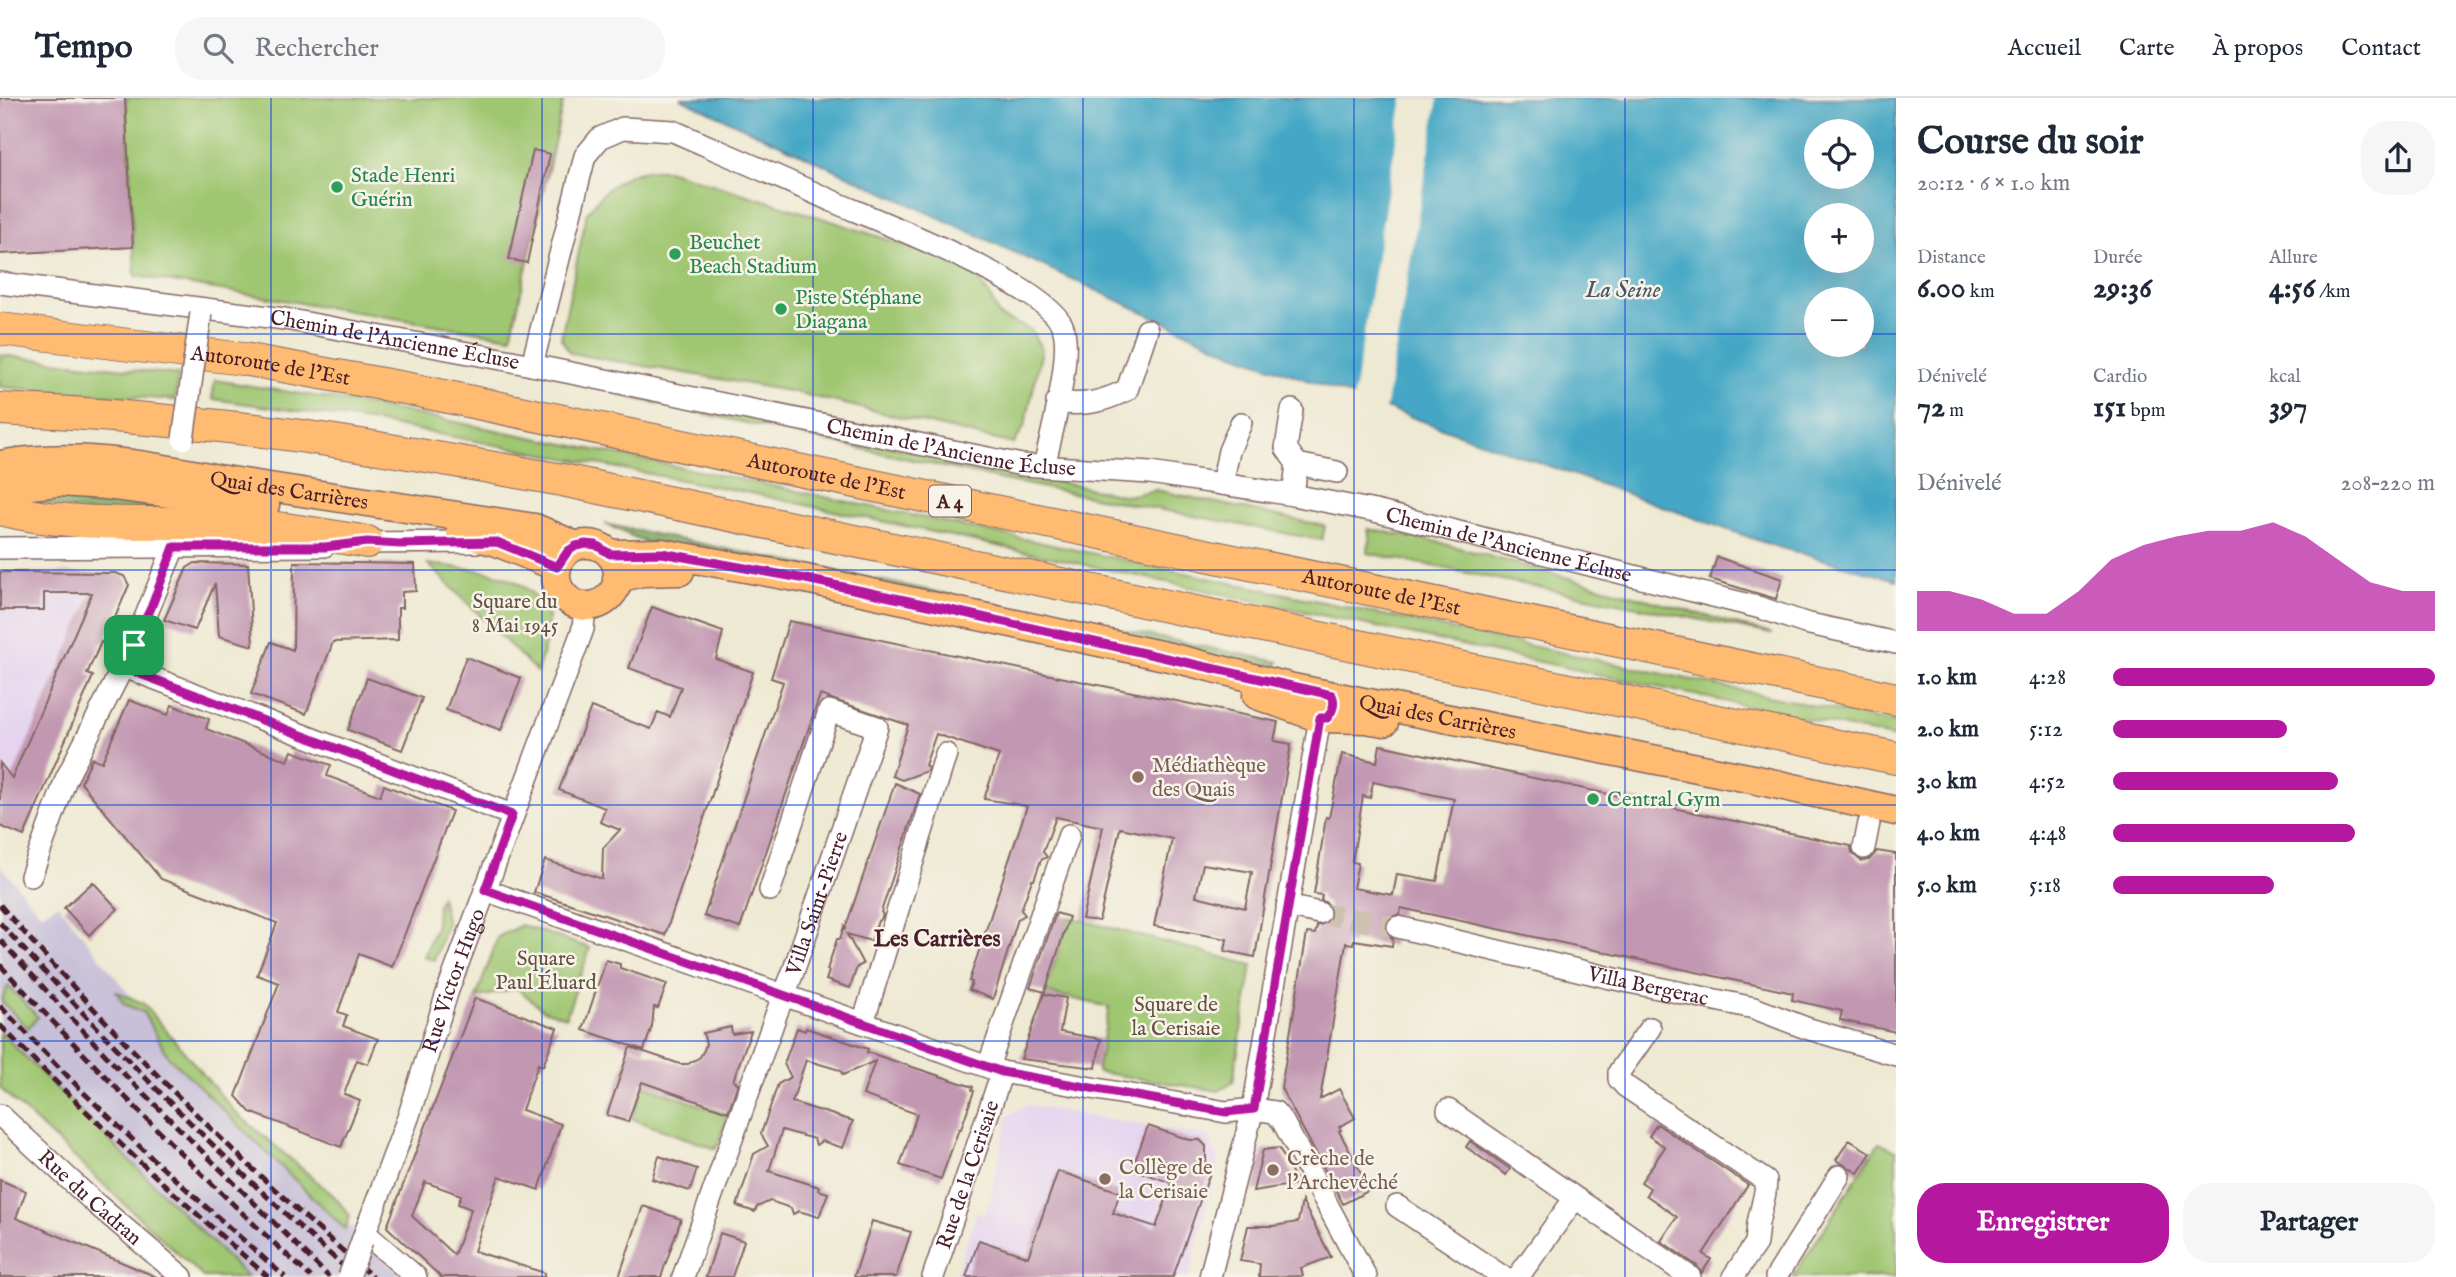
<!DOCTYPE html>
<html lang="fr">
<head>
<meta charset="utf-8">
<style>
  body { margin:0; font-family:"IM FELL English",serif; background:#f6f6f7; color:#1f2937; height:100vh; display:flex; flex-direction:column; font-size:26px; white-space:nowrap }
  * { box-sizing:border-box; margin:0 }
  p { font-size:23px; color:#747a83 }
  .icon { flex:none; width:38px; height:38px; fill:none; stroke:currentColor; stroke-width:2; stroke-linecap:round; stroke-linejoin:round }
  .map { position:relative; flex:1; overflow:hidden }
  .sheet { display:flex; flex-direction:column; background:#fff; width:560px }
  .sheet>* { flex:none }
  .tools { position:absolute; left:1804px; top:21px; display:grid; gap:14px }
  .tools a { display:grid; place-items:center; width:70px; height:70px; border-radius:50%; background:#fff; box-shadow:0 7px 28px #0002; font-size:35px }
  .pin { position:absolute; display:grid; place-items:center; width:60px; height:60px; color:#fff; margin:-30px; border-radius:14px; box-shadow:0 4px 10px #0006 }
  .round { display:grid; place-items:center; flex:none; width:74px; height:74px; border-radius:28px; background:#f6f6f7 }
  .overview { display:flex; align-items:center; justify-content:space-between; height:119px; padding:0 21px }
  h1 { font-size:38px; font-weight:800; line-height:52px }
  .stats { display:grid; grid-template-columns:repeat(3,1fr); gap:10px; height:119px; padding:7px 21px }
  .stats div { display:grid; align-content:center }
  .stats b { font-size:30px; font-weight:800 }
  .stats small { font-size:19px; font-weight:400 }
  .stats p { font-size:19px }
  .chart { height:196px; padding:14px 21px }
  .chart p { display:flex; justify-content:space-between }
  .chart svg { width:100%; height:126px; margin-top:7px; fill:#b5179e; opacity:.7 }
  .cta { display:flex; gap:14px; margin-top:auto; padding:14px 21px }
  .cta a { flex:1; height:80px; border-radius:28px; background:#b5179e; color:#fff; font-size:28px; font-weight:800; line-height:80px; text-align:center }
  .cta a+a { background:#f6f6f7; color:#1f2937 }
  ul { padding:0 21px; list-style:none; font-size:23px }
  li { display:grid; grid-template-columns:112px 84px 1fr; align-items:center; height:52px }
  li i { height:18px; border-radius:9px; background:#b5179e }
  header { display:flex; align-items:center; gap:42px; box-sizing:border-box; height:98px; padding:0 35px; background:#fff; border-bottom:2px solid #e0e1e3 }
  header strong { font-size:33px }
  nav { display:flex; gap:38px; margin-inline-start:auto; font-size:24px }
  .search { width:490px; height:63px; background:#f6f6f7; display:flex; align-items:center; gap:18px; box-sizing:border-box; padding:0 24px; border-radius:28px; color:#747a83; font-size:26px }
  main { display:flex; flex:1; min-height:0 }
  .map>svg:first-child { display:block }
  .built { fill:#e5d3f0 }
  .industrial { fill:#c7c0d8 }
  .green { fill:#9fc671; stroke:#74724e; stroke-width:2 }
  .forest { fill:#7fab63; stroke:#646547; stroke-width:2 }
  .water { fill:#45a7c5; stroke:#486378; stroke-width:2; fill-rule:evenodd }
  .pier { fill:#eee9d2 }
  .building { fill:#c197b1; fill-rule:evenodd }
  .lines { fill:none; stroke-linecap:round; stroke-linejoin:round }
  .minor-tunnel { stroke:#cdc1b1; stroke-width:21; stroke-dasharray:21 10; stroke-linecap:butt }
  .minor-casing { stroke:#836665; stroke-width:24 }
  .major-casing { stroke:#836665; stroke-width:31 }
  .highway-casing { stroke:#836665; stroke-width:34 }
  .minor { stroke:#fff; stroke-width:21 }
  .major { stroke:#febb71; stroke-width:28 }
  .highway { stroke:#febb71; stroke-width:32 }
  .rail { stroke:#4a1f2b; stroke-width:5; stroke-dasharray:10 5; stroke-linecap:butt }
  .minor-bridge-casing { stroke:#836665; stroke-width:24; stroke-linecap:butt }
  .minor-bridge { stroke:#fff; stroke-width:21 }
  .route-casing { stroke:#fff; stroke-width:14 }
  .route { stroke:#b5179e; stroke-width:9 }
  .grid { fill:none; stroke:#1d4ed8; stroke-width:2; stroke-opacity:0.55 }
  .leisure-dot { fill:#2e9e5b; stroke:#f7f3e8; stroke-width:2.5 }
  .education-dot { fill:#8d6e63; stroke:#f7f3e8; stroke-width:2.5 }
  .labels { text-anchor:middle; stroke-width:5; stroke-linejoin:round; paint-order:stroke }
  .shield { fill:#f7f3e8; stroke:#7e5f64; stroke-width:2 }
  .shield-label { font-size:19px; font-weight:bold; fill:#4a1f2b }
  .leisure-label { font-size:21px; fill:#27864d; stroke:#f7f3e8; text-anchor:start }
  .street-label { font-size:21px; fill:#4a1f2b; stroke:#f7f3e8 }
  .park-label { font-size:21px; fill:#645140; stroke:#f7f3e8 }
  .education-label { font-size:21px; fill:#785e54; stroke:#f7f3e8; text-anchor:start }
  .water-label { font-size:23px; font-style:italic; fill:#485569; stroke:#f7f3e8 }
  .neighbourhood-label { font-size:23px; font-weight:bold; fill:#4a1f2b; stroke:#f7f3e8 }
</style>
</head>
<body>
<header>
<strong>Tempo</strong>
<div class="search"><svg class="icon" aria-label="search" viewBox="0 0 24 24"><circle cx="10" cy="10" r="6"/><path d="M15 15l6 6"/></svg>Rechercher</div>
<nav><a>Accueil</a><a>Carte</a><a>À propos</a><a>Contact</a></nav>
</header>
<main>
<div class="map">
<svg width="1896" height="1179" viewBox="0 0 1896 1179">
  <rect width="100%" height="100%" fill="#f7f3e8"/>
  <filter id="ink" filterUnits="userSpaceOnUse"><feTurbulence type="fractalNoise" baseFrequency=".0143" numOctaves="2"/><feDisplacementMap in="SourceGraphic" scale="14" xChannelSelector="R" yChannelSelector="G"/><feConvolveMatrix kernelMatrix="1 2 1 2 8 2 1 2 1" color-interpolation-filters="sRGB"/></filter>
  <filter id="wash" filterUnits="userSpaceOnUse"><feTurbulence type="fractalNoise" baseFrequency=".00686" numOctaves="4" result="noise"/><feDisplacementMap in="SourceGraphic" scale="28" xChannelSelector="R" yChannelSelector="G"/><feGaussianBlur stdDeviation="1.57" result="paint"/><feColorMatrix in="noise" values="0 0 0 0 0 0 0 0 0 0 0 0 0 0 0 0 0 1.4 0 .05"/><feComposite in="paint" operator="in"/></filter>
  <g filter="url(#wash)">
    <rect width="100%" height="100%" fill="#eee9d2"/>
    <path class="built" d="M0 474 115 475 124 478 129 487 104 545 101 544 88 575 93 578 0 728Z
      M1027 1007 1207 1038 1219 1061 1189 1179H955L977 1114 985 1117 990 1102 1008 1017Z"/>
    <path class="industrial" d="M0 767 41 816 58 806 187 970 402 1179H237L0 974Z"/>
    <path class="green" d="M126 0H564L511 239 135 178Z
      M648 72H667L828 122 949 162 973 174 990 198 999 218 1031 232 1042 252 1025 327 1014 346 794 294 570 255 561 240 587 115 603 95 616 85 629 77Z
      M0 257 178 277 175 302 0 289Z
      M215 282 376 308 754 384 1896 625V640L750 395 369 323 212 301Z
      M619 297 713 312 1127 398 1156 392 1325 428 1322 442 1008 383Z
      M1368 431 1434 443 1772 536 1367 455 1370 442Z
      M428 466C464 471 513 470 538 502 541 506 546 511 547 515 551 534 542 556 537 574Z
      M441 798 447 826 434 862 424 859 436 826 437 808Z
      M1069 819 1252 867 1233 984 1219 993 1097 974 1109 909 1045 894Z
      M521 827 590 850 566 919 543 912 517 890 476 900 498 839Z
      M8 888 38 919 28 930 1 903Z
      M117 894 143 905 234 1013 334 1098 350 1118 345 1131 168 958 143 914 124 906Z
      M0 934 247 1179H203L2 992 0 989Z
      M644 987 728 1017 716 1051 632 1021Z
      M1879 1045 1896 1053V1179H1793Z"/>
    <path class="forest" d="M73 392 256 418 100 417 4 397Z
      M605 426 1279 564 1273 571 671 456Z"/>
    <path class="water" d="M680 0H1896V482L1771 447 1234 256ZM1816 33H1862V79H1816ZM1816 117H1862V163H1816ZM1816 201H1862V247H1816Z"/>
    <path class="pier" d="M1403 0H1438L1385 313 1353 302Z"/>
    <g id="blocks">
      <path class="building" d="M0 0H125L133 149 0 156Z
        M533 52 550 56 527 165 509 161Z
        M1717 459 1782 481 1776 501 1710 481Z
        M294 464 415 466 416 493 402 494V510H398V542L333 544 306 616 251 596 271 544 293 552Z
        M195 465 248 466 253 548 219 538 215 485 195 532 164 522 187 470Z
        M0 474 115 475 124 478 129 487 104 545 101 544 87 576 93 578 24 738 0 728V665L12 680 92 495H44V512H0Z
        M652 509 723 534 716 561 753 574 665 837 534 794 545 762 602 781 603 750 620 732 600 724 605 710 559 692 591 609 651 631 658 614 670 619 681 589 629 570Z
        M789 523 1278 624 1274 643 1291 646 1255 859 1225 853 1227 841 1154 828 1172 741 1155 737 1120 730 1099 823 1082 821 1103 729 1056 719 1043 754 1047 759 1041 762 1034 782H1032L1021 812 1025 817 1018 821 993 901 969 892 972 884 969 883 1027 708 984 701 999 657 936 636 925 667 928 670 927 673 902 682 892 678 908 627 820 597 740 830 704 818 783 584 771 580ZM1203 766 1252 774 1245 810 1196 798Z
        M466 559 521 580 501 632 446 612Z
        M367 580 422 600 402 652 348 632Z
        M129 602 168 617 172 607 209 621 206 631 288 663 292 653 331 667 327 678 380 698 384 687 452 713 392 869 359 856 338 914 347 917 343 928 378 941 368 966 357 962 344 996 360 1003 341 1049 250 1014 236 998 279 885 257 877 277 825 161 781 81 685 92 660 102 664Z
        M1380 647 1851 748 1852 755 1861 763 1869 762 1877 753 1896 756V934L1840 922 1842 913 1792 902 1793 895 1401 810 1400 816 1389 820 1385 825 1386 833 1393 841 1392 848 1354 842 1353 846 1346 845 1320 1001 1339 991 1355 1020 1339 1029 1341 1032 1339 1033 1370 1092 1343 1106 1281 990 1307 835 1315 836 1317 828 1328 824 1332 817 1328 806 1321 802 1322 797 1314 796 1326 719 1329 720 1342 656 1377 664ZM1373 684 1454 701 1437 783 1397 776 1393 797 1353 790 1358 765 1352 764 1363 698 1370 700Z
        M895 685 920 696 881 814 883 817 881 821 878 823 871 843 847 836 863 866 857 869 850 890 826 882 829 873 827 872 837 841H840L844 828 845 831Z
        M93 784 118 811 89 837 64 810Z
        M1056 815 1069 819 1045 894 1030 890Z
        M606 862 620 866V870L667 886 658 910 654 909 652 928 644 952 583 932Z
        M1044 896 1066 900 1060 934 1101 941 1096 970 1021 961Z
        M475 900 557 930 543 968 538 966 522 1012 561 1026 539 1092 499 1078 474 1153 545 1175 544 1179H441L387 1129ZM425 1084 461 1097 458 1106 471 1111 454 1157 412 1118Z
        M731 929 732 936 751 933 733 983 738 985 728 1014 642 984 628 1024 607 1017 630 949 680 966H688L700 959 704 952 706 946 703 935Z
        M797 930 805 933 806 930 868 951 867 954 973 989 972 992 974 993 964 1022 961 1031H959L941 1081 900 1067 917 1016 863 997 875 963 843 977 840 972 806 962 792 1004 853 1023 843 1050 822 1043 816 1047 814 1041 782 1032 769 1073 819 1089 818 1092 828 1095 819 1119 799 1113 793 1116 791 1110 770 1103 757 1109 755 1114 737 1108 754 1056 768 1048 761 1036 778 986 791 979 784 966Z
        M1657 1026 1748 1087 1703 1156 1711 1161 1702 1175 1697 1168 1661 1143 1677 1119 1646 1097 1650 1090 1641 1084 1665 1049 1649 1038Z
        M1148 1028 1190 1042H1200L1206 1048V1067L1212 1069 1173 1179H966L979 1142 1028 1159 1058 1073 1120 1094 1113 1115 1156 1129 1172 1085 1132 1071Z
        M1849 1042 1871 1055 1858 1075 1836 1062Z
        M1470 1043 1510 1071 1506 1077 1466 1049Z
        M1279 1050 1298 1086 1253 1093 1263 1052Z
        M659 1058 697 1071 690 1093 652 1081Z
        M0 1082 26 1093 16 1120 157 1179H0Z
        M1302 1103 1331 1159 1301 1170 1303 1178 1259 1179 1260 1166 1240 1163 1248 1128H1274L1298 1124Z
        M643 1108 681 1121 661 1179H619Z
        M872 1123 911 1134 896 1179H854Z
        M720 1135 744 1143 732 1179H706Z"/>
    </g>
  </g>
  <g filter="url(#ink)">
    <use href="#blocks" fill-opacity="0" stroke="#836665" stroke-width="2"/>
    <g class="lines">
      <path class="minor-tunnel" d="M1319 815 1398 829"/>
      <g class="minor-casing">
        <g id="minor">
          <path id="s1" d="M0 185 285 221 512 263 1022 367 1150 375 1293 397 1375 413 1761 510 1805 525 1896 545"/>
          <path d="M532 267 585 58 600 40 623 30 673 33C728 57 784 81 839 106 884 125 1043 187 1062 227 1074 252 1051 339 1044 368"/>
          <path d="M1057 304C1085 308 1102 304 1127 292L1147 232"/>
          <path d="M1292 312 1286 350 1297 366 1293 397"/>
          <path d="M1297 366 1337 374"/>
          <path d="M1222 386 1229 353 1241 325"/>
          <path d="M356 445 478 444"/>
          <path d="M0 450 324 448"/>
          <path d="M122 568 512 717"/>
          <path d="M1864 750 1869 725"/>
          <path d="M31 778 66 681 134 547 174 449"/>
          <path d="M485 792 1002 974 1226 1014 1253 1011 1275 1014 1283 1024 1366 1179"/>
          <path d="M1287 808 1319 815"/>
          <path id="s2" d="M1398 829 1615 881 1754 910 1806 930 1896 957"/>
          <path d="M863 925 946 656"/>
          <path d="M1650 930 1619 974V981L1625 988 1766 1083 1765 1095 1758 1125 1756 1145 1733 1179"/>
          <path d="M988 969 1069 737"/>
          <path d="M1448 1012 1690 1179"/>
          <path id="s3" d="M0 1017 95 1105 182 1179"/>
          <path d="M1397 1108 1503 1179"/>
          <path d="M365 1135 416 1179"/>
          <path id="s4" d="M362 1143 409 1017 448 892 583 531 585 507"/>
          <path id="s5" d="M683 1179 777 914 792 877 877 629 829 613 770 792"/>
          <path id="s6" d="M933 1179 1002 974"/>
          <path d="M1210 1179 1253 1011 1320 620"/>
          <path d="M1518 1179 1575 1100"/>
          <path d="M1776 1179 1839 1078"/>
        </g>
      </g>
      <g class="major-casing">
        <g id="major">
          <path id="s7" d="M0 367C71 353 148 367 218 381L535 430 576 448"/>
          <path d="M0 390 59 384 106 387 265 407"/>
          <path d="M461 435 497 444 557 469"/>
          <circle cx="587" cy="477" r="31"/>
          <path id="s8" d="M610 456 662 455 806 481 1174 560 1293 590 1748 680 1896 713"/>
          <path d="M617 480 643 474 680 473"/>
          <path d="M1257 597 1320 620 1365 621 1384 624"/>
        </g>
      </g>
      <g class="highway-casing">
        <g id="highway">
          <path id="s9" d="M0 231 243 261 410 291 1896 601"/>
          <path d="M0 311C85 315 171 322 256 332 358 345 460 364 562 382L1896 660"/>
          <path d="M0 411C78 431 160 422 240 427 282 429 325 437 367 444"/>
        </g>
      </g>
      <use href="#minor" class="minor"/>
      <use href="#major" class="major"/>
      <use href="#highway" class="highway"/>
      <path class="rail" d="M0 807C116 940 239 1064 373 1179
        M0 825C113 950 230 1069 356 1179
        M0 842 112 964 329 1179
        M0 867C100 975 202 1080 311 1179
        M0 908 83 994 157 1065 285 1179
        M0 927C85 1016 176 1098 268 1179"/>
      <g class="minor-bridge-casing">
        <path id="minor-bridge" d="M183 341 201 215
          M349 1179 362 1143"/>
      </g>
      <use href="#minor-bridge" class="minor-bridge"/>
    </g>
  </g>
  <g class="lines" filter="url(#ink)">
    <g class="route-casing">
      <path id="route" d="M367 444 400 446 497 444 557 469 568 453 576 448 586 446 596 447 610 456 662 455 806 481 942 510 1332 597C1336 606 1333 613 1327 620H1320L1254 1011 1226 1014 1002 974 485 792 512 717 122 569 151 510 174 449H325Z"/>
    </g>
    <use href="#route" class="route"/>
  </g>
  <path class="grid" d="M271 0V1179M542 0V1179M813 0V1179M1083 0V1179M1354 0V1179M1625 0V1179M0 236H1816M1862 236H1896M0 472H1896M0 707H1896M0 943H1896"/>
  <g class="leisure-dot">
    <circle cx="337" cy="89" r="7"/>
    <circle cx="675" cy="156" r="7"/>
    <circle cx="781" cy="211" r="7"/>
    <circle cx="1593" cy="701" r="7"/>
  </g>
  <g class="education-dot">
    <circle cx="1138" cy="679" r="7"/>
    <circle cx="1273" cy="1072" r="7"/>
    <circle cx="1105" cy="1081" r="7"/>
  </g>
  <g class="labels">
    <rect class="shield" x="929" y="387.5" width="42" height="31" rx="5"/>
    <g class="shield-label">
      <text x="950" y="410">A 4</text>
    </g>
    <g class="leisure-label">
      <text x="351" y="84">Stade Henri<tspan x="351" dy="24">Guérin</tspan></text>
      <text x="689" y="151">Beuchet<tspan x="689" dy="24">Beach Stadium</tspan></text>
      <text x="795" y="206">Piste Stéphane<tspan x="795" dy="24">Diagana</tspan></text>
      <text x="1607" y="708">Central Gym</text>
    </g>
    <g class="street-label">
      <text dy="7" stroke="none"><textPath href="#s1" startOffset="399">Chemin de l'Ancienne Écluse</textPath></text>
      <text dy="7" stroke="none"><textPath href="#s9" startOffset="273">Autoroute de l’Est</textPath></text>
      <text dy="7" stroke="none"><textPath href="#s1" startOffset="966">Chemin de l'Ancienne Écluse</textPath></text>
      <text dy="7" stroke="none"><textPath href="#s9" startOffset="840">Autoroute de l’Est</textPath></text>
      <text dy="7" stroke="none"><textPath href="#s7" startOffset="292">Quai des Carrières</textPath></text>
      <text dy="7" stroke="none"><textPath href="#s1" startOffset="1533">Chemin de l'Ancienne Écluse</textPath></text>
      <text dy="7" stroke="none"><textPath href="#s9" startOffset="1407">Autoroute de l’Est</textPath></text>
      <text dy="7" stroke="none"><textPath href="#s8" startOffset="845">Quai des Carrières</textPath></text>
      <text dy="7" stroke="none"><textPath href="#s5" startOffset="397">Villa Saint-Pierre</textPath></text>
      <text dy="7" stroke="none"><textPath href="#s4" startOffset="276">Rue Victor Hugo</textPath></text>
      <text dy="7" stroke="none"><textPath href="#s2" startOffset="257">Villa Bergerac</textPath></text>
      <text dy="7" stroke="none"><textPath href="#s6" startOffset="108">Rue de la Cerisaie</textPath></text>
      <text dy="7" stroke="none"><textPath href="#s3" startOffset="122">Rue du Cadran</textPath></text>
    </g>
    <g class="park-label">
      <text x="515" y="510">Square du<tspan x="515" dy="24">8 Mai 1945</tspan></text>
      <text x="546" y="867">Square<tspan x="546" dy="24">Paul Éluard</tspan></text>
      <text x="1176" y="913">Square de<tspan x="1176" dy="24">la Cerisaie</tspan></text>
    </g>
    <g class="education-label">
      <text x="1152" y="674">Médiathèque<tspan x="1152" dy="24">des Quais</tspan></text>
      <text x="1287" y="1067">Crèche de<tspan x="1287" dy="24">l'Archevêché</tspan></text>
      <text x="1119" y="1076">Collège de<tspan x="1119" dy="24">la Cerisaie</tspan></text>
    </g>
    <g class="water-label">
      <text x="1623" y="199">La Seine</text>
    </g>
    <g class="neighbourhood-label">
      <text x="937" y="848">Les Carrières</text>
    </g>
  </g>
</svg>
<div class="tools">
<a><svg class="icon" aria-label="locate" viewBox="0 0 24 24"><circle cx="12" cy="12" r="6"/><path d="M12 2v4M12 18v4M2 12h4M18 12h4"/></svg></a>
<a>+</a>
<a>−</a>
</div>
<div class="pin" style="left:134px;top:547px;background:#1e9e55"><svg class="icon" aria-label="arrive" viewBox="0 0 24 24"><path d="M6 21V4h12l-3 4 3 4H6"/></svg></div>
</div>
<section class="sheet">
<div class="overview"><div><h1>Course du soir</h1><p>20:12 · 6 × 1.0 km</p></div><a class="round"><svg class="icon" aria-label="share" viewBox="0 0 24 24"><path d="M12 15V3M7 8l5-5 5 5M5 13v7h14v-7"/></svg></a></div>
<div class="stats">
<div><p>Distance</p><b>6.00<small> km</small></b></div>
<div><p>Durée</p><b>29:36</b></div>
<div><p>Allure</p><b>4:56<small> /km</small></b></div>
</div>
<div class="stats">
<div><p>Dénivelé</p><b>72<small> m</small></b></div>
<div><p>Cardio</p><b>151<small> bpm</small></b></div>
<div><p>kcal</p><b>397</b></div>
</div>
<div class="chart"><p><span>Dénivelé</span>208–220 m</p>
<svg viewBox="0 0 160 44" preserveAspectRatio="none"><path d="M0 44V30L10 30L20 33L30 38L40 38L50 30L60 19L70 14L80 11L90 9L100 9L110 6L120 11L130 19L140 27L150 30L160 30V44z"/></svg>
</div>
<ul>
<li><b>1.0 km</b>4:28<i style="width:100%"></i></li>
<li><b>2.0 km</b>5:12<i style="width:54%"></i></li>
<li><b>3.0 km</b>4:52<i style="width:70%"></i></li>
<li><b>4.0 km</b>4:48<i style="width:75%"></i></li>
<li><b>5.0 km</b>5:18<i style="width:50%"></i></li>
</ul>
<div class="cta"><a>Enregistrer</a><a>Partager</a></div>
</section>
</main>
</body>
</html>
